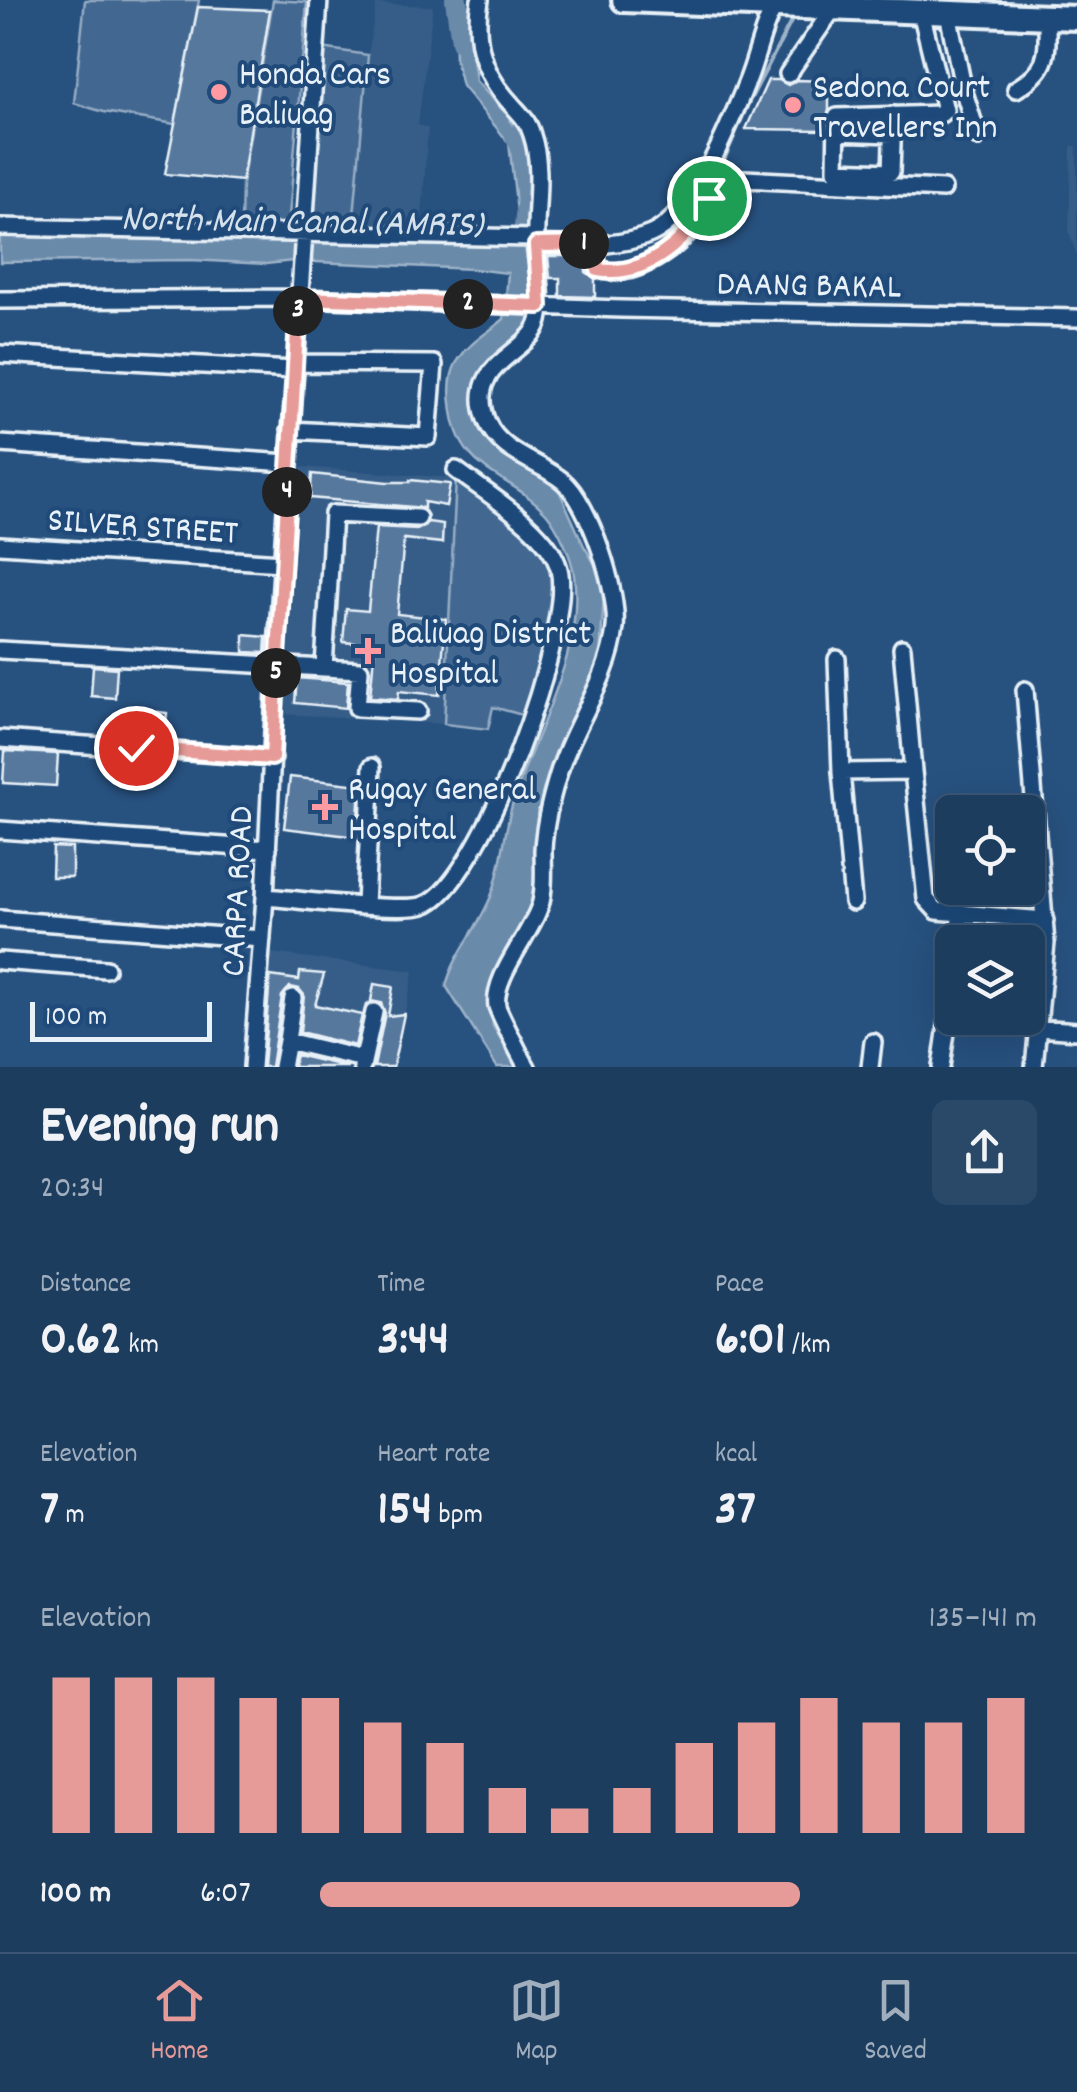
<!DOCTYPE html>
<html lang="en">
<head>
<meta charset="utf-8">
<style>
  body { margin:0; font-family:Dekko,sans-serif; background:#2a4868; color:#f1f3f6; height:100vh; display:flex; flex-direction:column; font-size:38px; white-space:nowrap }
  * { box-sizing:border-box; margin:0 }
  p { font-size:32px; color:#a0aebd }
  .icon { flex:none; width:55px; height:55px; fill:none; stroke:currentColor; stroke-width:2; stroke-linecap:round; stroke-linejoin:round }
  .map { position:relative; height:1067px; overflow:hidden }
  .panel { display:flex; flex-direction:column; background:#1d3d5f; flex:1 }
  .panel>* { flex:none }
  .controls { position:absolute; left:935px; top:795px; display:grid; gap:20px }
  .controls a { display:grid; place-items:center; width:110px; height:110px; border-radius:15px; background:#1d3d5f; box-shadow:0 10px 40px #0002,0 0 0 2px #3b5674; font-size:50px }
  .scale { position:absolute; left:30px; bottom:25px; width:182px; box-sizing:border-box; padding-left:10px; border:5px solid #e8f1f8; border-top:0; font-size:28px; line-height:35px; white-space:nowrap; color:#e8f1f8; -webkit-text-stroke:8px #1f4a7a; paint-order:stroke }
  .pin { position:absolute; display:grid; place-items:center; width:85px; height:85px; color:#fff; margin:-42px; border:5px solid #fff; border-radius:50%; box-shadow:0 2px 10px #0007 }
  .km { position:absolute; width:50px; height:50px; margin:-25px; border-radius:50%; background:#222; color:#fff; font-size:28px; line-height:50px; text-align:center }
  .round { display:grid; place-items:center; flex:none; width:105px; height:105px; border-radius:15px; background:#2a4868 }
  .headline { display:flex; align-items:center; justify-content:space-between; height:170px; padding:0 40px }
  h1 { font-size:55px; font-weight:700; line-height:75px }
  .stats { display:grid; grid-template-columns:repeat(3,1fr); gap:15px; height:170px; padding:10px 40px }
  .stats div { display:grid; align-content:center }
  .stats b { font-size:50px; font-weight:700 }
  .stats small { font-size:28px; font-weight:400 }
  .stats p { font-size:28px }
  .chart { height:280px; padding:20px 40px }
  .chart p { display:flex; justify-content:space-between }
  .chart svg { width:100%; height:180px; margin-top:10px; stroke:#e69b98; stroke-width:6 }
  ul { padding:0 40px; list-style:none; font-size:32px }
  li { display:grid; grid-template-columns:160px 120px 1fr; align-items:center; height:75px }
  li i { height:25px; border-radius:12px; background:#e69b98 }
  .menu { display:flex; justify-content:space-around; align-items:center; height:140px; border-top:2px solid #3b5674; background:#1d3d5f; font-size:28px; color:#a0aebd }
  .menu a { display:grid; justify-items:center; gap:5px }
  .menu .selected { color:#e69b98 }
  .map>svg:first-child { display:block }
  .built { fill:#355d88 }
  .green { fill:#436891; stroke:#96acc4; stroke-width:2.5 }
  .water { fill:#6b8aaa; stroke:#9db3c9; stroke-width:2.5 }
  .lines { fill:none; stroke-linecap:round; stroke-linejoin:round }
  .stream { stroke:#9db3c9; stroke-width:4 }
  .river { stroke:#6b8aaa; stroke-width:22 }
  .building { fill:#57789d; stroke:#e8f1f8; stroke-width:2.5 }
  .minor-casing { stroke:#e8f1f8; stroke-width:22 }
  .highway-casing { stroke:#e8f1f8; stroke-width:30 }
  .minor { stroke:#1f4a7a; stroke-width:15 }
  .highway { stroke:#1f4a7a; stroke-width:22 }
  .route-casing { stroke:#fff; stroke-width:20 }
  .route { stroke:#e69b98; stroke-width:12 }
  .poi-dot { fill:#ff9aa2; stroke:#1f4a7a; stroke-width:4 }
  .labels { text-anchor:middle; stroke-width:8; stroke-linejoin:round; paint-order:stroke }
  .poi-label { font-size:35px; fill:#e8f1f8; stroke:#1f4a7a; text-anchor:start }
  .street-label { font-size:35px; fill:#e8f1f8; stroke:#1f4a7a }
  .water-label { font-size:38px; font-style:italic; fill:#d5e2ec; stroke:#1f4a7a }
</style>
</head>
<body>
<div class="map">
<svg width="1077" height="1067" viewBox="0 0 1077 1067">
  <rect width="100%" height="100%" fill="#27517f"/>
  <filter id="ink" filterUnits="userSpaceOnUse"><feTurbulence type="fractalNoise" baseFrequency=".01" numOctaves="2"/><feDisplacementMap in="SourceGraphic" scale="20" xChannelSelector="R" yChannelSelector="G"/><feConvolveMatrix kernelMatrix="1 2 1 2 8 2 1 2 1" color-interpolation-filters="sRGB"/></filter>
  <g filter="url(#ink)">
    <path class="built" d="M376 4 433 6 418 125 428 128 421 233 353 228 368 55Z
      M1071 146H1077V257L1069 232Z
      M301 467 456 478 444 724 285 714Z
      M271 953 414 971 393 1067H256Z"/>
    <path class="green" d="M85 0H199L175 124 104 112 74 103Z
      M273 0 307 2 289 217 295 225 241 223 242 184Z
      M322 48 368 55 353 228 313 226Z
      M466 475 556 561 553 615 526 716 493 707 488 729 444 724 456 478Z"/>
    <path class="water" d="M453 13 467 14 476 81 508 116 524 144 527 215 524 242 534 300 529 328 480 372 475 398 483 432 497 450 557 486 584 546 601 574 604 596 600 655 540 815 533 905 491 1011 493 1026 518 1067H497L446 986C455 951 481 926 493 891 502 865 504 836 511 809 532 733 585 657 574 575 572 557 558 527 546 513 506 470 457 474 451 403 449 389 450 371 459 359 470 342 489 332 504 319L508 273 473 269 293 261 266 264 191 260 0 262V234L516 242 519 229 509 143 462 86 455 58Z"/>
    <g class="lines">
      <path class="stream" d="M718 174 749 102 794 16
        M647 253 665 243"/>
      <path class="river" d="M456 0 462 41
        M516 136C535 164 527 205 524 236"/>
    </g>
    <path class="building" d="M198 7 270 10 242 181 165 174Z
      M768 80H779L788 85 797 80 829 81V110L824 130 746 129Z
      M548 256H585L586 272 595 278V297L560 296V278H550Z
      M312 474 387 482H410V480L450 484 446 506 424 502V508L310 498Z
      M428 522 443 524 442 543 404 539 397 614 446 619 439 695 399 691 398 699 370 697 375 645 343 642 346 609 368 611 376 527 417 529Z
      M244 635 266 637 265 653 244 652Z
      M93 666 117 668 115 698 91 696Z
      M297 678 348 682 346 708 295 703Z
      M142 710 167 713 164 739 139 736Z
      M5 751 58 754 56 786 3 783Z
      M290 777 360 785 357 837 284 828Z
      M53 847 72 848V877H52Z
      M300 972 324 974 315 1005 362 1015 355 1046 300 1032 304 995 299 989 290 987 282 996 271 1067H263L270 976 299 980Z
      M374 984 393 987 388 1016 404 1014 393 1067H374L385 1013 381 1003 371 1001Z
      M296 1055 348 1067H293Z"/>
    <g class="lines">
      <g class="minor-casing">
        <path id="minor" d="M480 0C474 37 481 69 506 98 516 110 528 119 532 135 544 171 534 211 536 248 537 270 543 294 540 316 536 354 462 361 487 422 500 453 539 461 563 481 590 503 619 594 615 628 609 681 573 724 558 775 551 798 544 826 543 850 543 867 545 885 541 902 533 933 492 976 497 1006 498 1011 523 1061 527 1067
          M948 13 964 92 978 137
          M788 74 833 9
          M1016 89C1051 68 1047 54 1047 16
          M893 115 891 172 836 170 837 117 941 114 945 110 921 12
          M835 132 892 134
          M0 227 533 238 536 245C573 244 616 249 651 234 694 216 731 122 748 79 758 54 763 22 779 0
          M597 244 596 267C626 284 676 250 694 226 704 211 708 189 723 178L943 189
          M0 300 299 298 621 309 1077 318
          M0 354 294 370
          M290 430 428 437 434 364 295 363
          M0 444 288 463
          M0 545 282 563
          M902 648 913 771
          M0 650 360 670 357 708 418 711
          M837 659 841 772
          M324 667 333 514 418 518
          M1025 690 1046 943 1034 1067
          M0 739 273 758
          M0 830 268 849
          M265 897C296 899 402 913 424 905 482 884 574 627 559 569 549 530 487 494 456 470
          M853 902 841 772 913 771 926 899 937 911 1045 920
          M365 904 372 767
          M0 919 262 939
          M959 942 960 911
          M0 961 106 969
          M293 998 287 1041 363 1059
          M1039 1028 1077 1031
          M252 1067 265 897 277 648 319 0
          M282 1067 287 1041
          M362 1067 374 1012
          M870 1067 873 1042
          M941 1067 952 991"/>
      </g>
      <g class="highway-casing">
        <path id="highway" d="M624 0 1077 18"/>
      </g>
      <use href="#minor" class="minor"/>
      <use href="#highway" class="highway"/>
    </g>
  </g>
  <g class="lines" filter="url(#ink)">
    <g class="route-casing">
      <path id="route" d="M136 748 272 758 299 298 540 306 536 245 596 244 598 270C647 278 690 239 709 198"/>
    </g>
    <use href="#route" class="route"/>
  </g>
  <g class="poi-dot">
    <circle cx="219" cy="92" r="10"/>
    <circle cx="793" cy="105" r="10"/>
    <path d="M363 636h10v10h10v10h-10v10h-10v-10h-10v-10h10z"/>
    <path d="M320 792h10v10h10v10h-10v10h-10v-10h-10v-10h10z"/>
  </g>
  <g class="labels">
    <g class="poi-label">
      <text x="239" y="84">Honda Cars<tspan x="239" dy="40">Baliuag</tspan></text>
      <text x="813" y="97">Sedona Court<tspan x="813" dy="40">Travellers Inn</tspan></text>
      <text x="390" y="643">Baliuag District<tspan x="390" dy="40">Hospital</tspan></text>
      <text x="348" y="799">Rugay General<tspan x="348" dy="40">Hospital</tspan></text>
    </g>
    <g class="street-label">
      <text transform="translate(809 283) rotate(1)" y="12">DAANG BAKAL</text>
      <text transform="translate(143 524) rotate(4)" y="12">SILVER STREET</text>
      <text transform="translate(235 891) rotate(-87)" y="12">CARPA ROAD</text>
    </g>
    <g class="water-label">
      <text transform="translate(302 219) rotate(1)" y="13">North Main Canal (AMRIS)</text>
    </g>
  </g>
</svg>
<div class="controls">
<a><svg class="icon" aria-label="locate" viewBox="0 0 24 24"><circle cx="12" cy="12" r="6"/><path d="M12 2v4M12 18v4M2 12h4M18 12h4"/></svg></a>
<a><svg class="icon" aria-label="layers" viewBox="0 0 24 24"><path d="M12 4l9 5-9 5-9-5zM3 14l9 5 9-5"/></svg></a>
</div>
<div class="scale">100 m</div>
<div class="pin" style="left:709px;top:198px;background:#1e9e55"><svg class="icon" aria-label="arrive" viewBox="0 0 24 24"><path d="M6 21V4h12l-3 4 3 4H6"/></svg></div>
<div class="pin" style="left:136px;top:748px;background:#d93025"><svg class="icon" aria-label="check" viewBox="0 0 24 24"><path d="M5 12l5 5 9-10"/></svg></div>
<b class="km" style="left:584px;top:244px">1</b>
<b class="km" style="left:468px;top:304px">2</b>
<b class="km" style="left:298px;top:311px">3</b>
<b class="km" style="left:287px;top:492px">4</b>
<b class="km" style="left:276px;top:673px">5</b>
</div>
<section class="panel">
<div class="headline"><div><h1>Evening run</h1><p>20:34</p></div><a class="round"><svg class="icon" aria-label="share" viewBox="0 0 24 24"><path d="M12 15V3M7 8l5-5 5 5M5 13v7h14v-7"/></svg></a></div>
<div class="stats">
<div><p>Distance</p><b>0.62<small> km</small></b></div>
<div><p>Time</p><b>3:44</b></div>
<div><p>Pace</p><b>6:01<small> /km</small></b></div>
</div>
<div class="stats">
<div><p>Elevation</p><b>7<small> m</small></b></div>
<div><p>Heart rate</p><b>154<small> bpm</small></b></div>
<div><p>kcal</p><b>37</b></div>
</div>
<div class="chart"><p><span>Elevation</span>135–141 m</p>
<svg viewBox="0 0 160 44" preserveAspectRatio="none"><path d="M5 44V6M15 44V6M25 44V6M35 44V11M45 44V11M55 44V17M65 44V22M75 44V33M85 44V38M95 44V33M105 44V22M115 44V17M125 44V11M135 44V17M145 44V17M155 44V11"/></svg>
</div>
<ul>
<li><b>100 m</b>6:07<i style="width:67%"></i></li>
</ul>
</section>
<nav class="menu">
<a class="selected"><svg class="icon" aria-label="home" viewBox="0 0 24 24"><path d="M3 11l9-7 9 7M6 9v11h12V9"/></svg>Home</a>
<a><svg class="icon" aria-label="map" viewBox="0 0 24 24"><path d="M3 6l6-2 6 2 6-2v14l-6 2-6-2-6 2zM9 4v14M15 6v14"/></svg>Map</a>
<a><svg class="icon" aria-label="saved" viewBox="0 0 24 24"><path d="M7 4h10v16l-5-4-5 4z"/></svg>Saved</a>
</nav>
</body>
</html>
